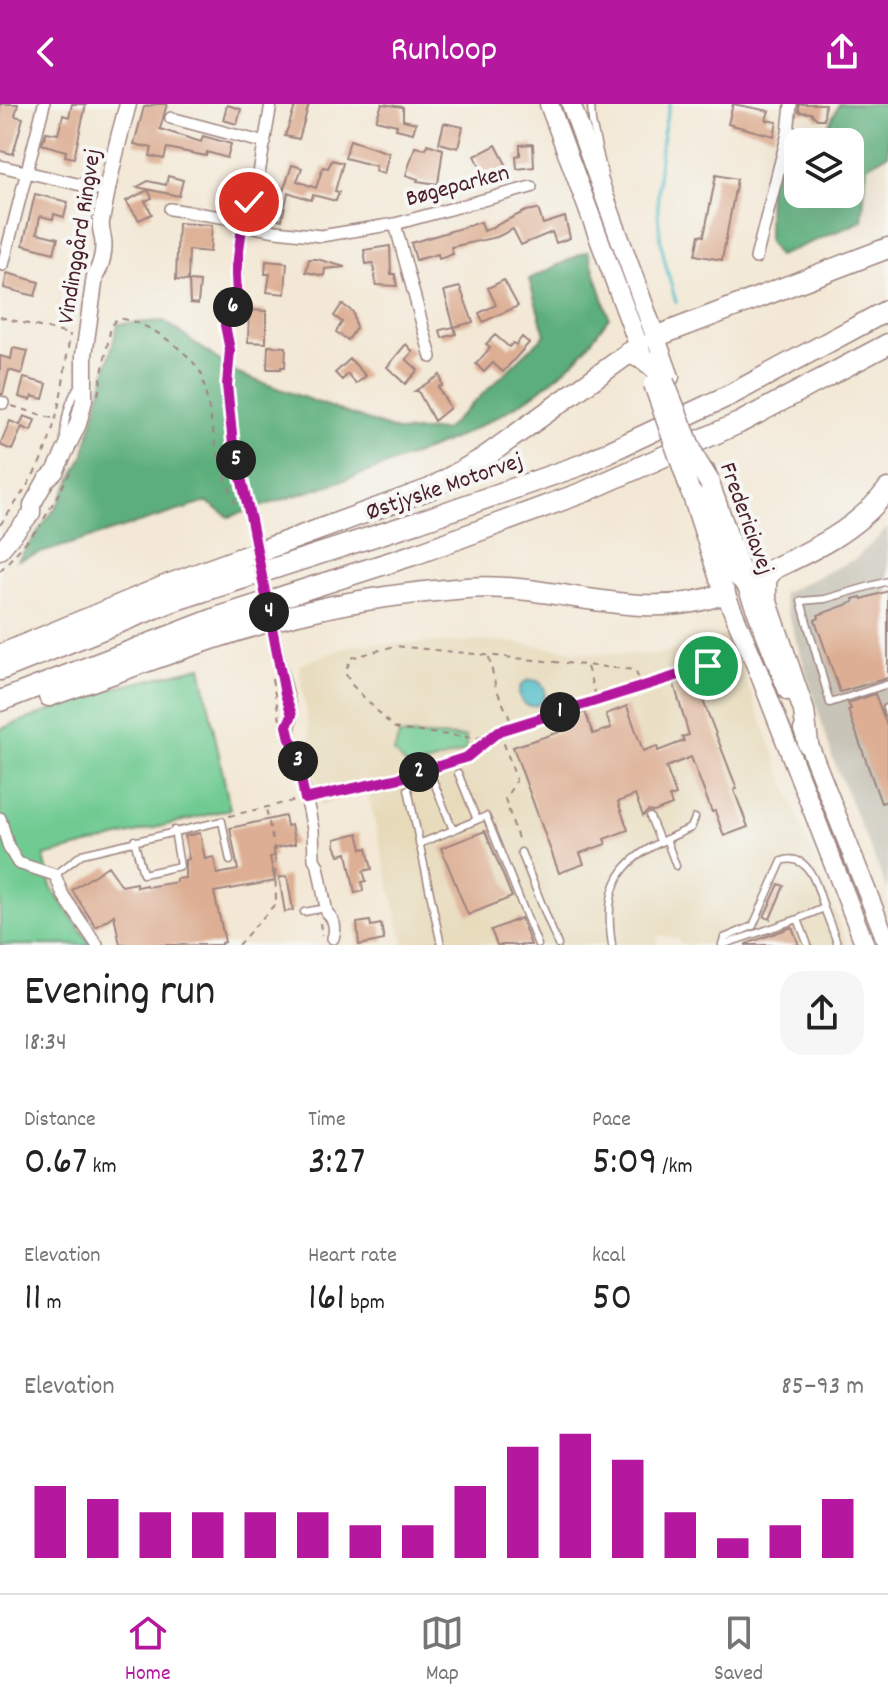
<!DOCTYPE html>
<html lang="en">
<head>
<meta charset="utf-8">
<style>
  body { margin:0; font-family:Dekko,sans-serif; background:#f6f6f6; color:#222; height:100vh; display:flex; flex-direction:column; font-size:30px; white-space:nowrap }
  * { box-sizing:border-box; margin:0 }
  p { font-size:26px; color:#767676 }
  .icon { flex:none; width:44px; height:44px; fill:none; stroke:currentColor; stroke-width:2; stroke-linecap:round; stroke-linejoin:round }
  .map { position:relative; height:841px; overflow:hidden }
  .drawer { display:flex; flex-direction:column; background:#fff; flex:1 }
  .drawer>* { flex:none }
  .buttons { position:absolute; left:784px; top:24px; display:grid; gap:16px }
  .buttons a { display:grid; place-items:center; width:80px; height:80px; border-radius:16px; background:#fff; box-shadow:0 8px 32px #0002; font-size:40px }
  .pin { position:absolute; display:grid; place-items:center; width:68px; height:68px; color:#fff; margin:-34px; border:4px solid #fff; border-radius:50%; box-shadow:0 2px 8px #0007 }
  .km { position:absolute; width:40px; height:40px; margin:-20px; border-radius:50%; background:#222; color:#fff; font-size:22px; line-height:40px; text-align:center }
  .round { display:grid; place-items:center; flex:none; width:84px; height:84px; border-radius:24px; background:#f6f6f6 }
  .headline { display:flex; align-items:center; justify-content:space-between; height:136px; padding:0 24px }
  h1 { font-size:44px; font-weight:600; line-height:60px }
  .stats { display:grid; grid-template-columns:repeat(3,1fr); gap:12px; height:136px; padding:8px 24px }
  .stats div { display:grid; align-content:center }
  .stats b { font-size:40px; font-weight:600 }
  .stats small { font-size:22px; font-weight:400 }
  .stats p { font-size:22px }
  .chart { height:224px; padding:16px 24px }
  .chart p { display:flex; justify-content:space-between }
  .chart svg { width:100%; height:144px; margin-top:8px; stroke:#b5179e; stroke-width:6 }
  header { display:flex; justify-content:space-between; align-items:center; height:104px; padding:0 24px; background:#b5179e; color:#fff; font-size:36px; font-weight:600 }
  .menu { display:flex; justify-content:space-around; align-items:center; height:112px; border-top:2px solid #e0e0e0; background:#fff; font-size:22px; color:#767676 }
  .menu a { display:grid; justify-items:center; gap:4px }
  .menu .selected { color:#b5179e }
  .map>svg:first-child { display:block }
  .built { fill:#e7daba }
  .industrial { fill:#c8c4b8 }
  .green { fill:#70cb92; stroke:#5d755e; stroke-width:2 }
  .forest { fill:#5caf7c; stroke:#536754; stroke-width:2; fill-rule:evenodd }
  .water { fill:#4ebcc7; stroke:#4c6e79; stroke-width:2 }
  .lines { fill:none; stroke-linecap:round; stroke-linejoin:round }
  .stream { stroke:#4ebcc7; stroke-width:3 }
  .building { fill:#ddae93 }
  .lane-casing { stroke:#9e8480; stroke-width:9 }
  .street-casing { stroke:#9e8480; stroke-width:14 }
  .secondary-casing { stroke:#9e8480; stroke-width:19 }
  .primary-casing { stroke:#9e8480; stroke-width:21 }
  .highway-casing { stroke:#9e8480; stroke-width:23 }
  .path { stroke:#9e8480; stroke-width:2; stroke-dasharray:6 6; stroke-linecap:butt }
  .lane { stroke:#fff; stroke-width:6 }
  .street { stroke:#fff; stroke-width:11 }
  .secondary { stroke:#fff; stroke-width:16 }
  .primary { stroke:#fff; stroke-width:18 }
  .highway { stroke:#fff; stroke-width:20 }
  .street-bridge-casing { stroke:#9e8480; stroke-width:14; stroke-linecap:butt }
  .primary-bridge-casing { stroke:#9e8480; stroke-width:21; stroke-linecap:butt }
  .highway-bridge-casing { stroke:#9e8480; stroke-width:23; stroke-linecap:butt }
  .street-bridge { stroke:#fff; stroke-width:11 }
  .primary-bridge { stroke:#fff; stroke-width:18 }
  .highway-bridge { stroke:#fff; stroke-width:20 }
  .route-casing { stroke:#fff; stroke-width:16 }
  .route { stroke:#b5179e; stroke-width:10 }
  .labels { text-anchor:middle; stroke-width:8; stroke-linejoin:round; paint-order:stroke }
  .street-label { font-size:24px; fill:#4a1f2b; stroke:#f6f6f2 }
</style>
</head>
<body>
<header><svg class="icon" aria-label="back" viewBox="0 0 24 24"><path d="M15 5l-7 7 7 7"/></svg>Runloop<svg class="icon" aria-label="share" viewBox="0 0 24 24"><path d="M12 15V3M7 8l5-5 5 5M5 13v7h14v-7"/></svg></header>
<div class="map">
<svg width="888" height="841" viewBox="0 0 888 841">
  <rect width="100%" height="100%" fill="#f6f6f2"/>
  <filter id="ink" filterUnits="userSpaceOnUse"><feTurbulence type="fractalNoise" baseFrequency=".0125" numOctaves="2"/><feDisplacementMap in="SourceGraphic" scale="16" xChannelSelector="R" yChannelSelector="G"/><feConvolveMatrix kernelMatrix="1 2 1 2 8 2 1 2 1" color-interpolation-filters="sRGB"/></filter>
  <filter id="wash" filterUnits="userSpaceOnUse"><feTurbulence type="fractalNoise" baseFrequency=".006" numOctaves="4" result="noise"/><feDisplacementMap in="SourceGraphic" scale="32" xChannelSelector="R" yChannelSelector="G"/><feGaussianBlur stdDeviation="1.8" result="paint"/><feColorMatrix in="noise" values="0 0 0 0 0 0 0 0 0 0 0 0 0 0 0 0 0 1.4 0 .05"/><feComposite in="paint" operator="in"/></filter>
  <g filter="url(#wash)">
    <rect width="100%" height="100%" fill="#f3e8d5"/>
    <path class="built" d="M728 529 847 841H681L678 835 657 831V841H404L367 687 320 701 299 561 352 541 500 537 598 550 655 551 712 537Z"/>
    <path class="industrial" d="M888 424V787L833 655 782 490 855 455Z"/>
    <path class="green" d="M201 563 230 705 44 752 51 783 91 841H0V625L110 585Z
      M399 631 466 633V647L410 665 394 649Z"/>
    <path class="forest" d="M839 0H888V50L867 62 862 117 778 152 768 138 769 59 796 25 827 24ZM798 38H850V90H798Z
      M588 147 609 213C599 226 590 240 579 252 495 339 341 375 229 413L207 398 18 456 60 397 84 351 118 220 164 217 238 270 400 328 445 326 545 231 529 175Z"/>
    <path class="water" d="M519 589a13 13 0 1 1 26 0a13 13 0 1 1-26 0Z"/>
    <g class="lines">
      <path class="stream" d="M670 0C658 40 654 102 662 143 665 162 671 180 676 198"/>
    </g>
    <g id="blocks">
      <path class="building" d="M0 0H18L15 12 23 14 13 50 0 47Z
        M72 0H86L74 54 65 52 66 47 42 40 46 28 58 30 63 11 69 13Z
        M156 0H167L160 25 201 38 203 32 231 40 227 54 207 48 206 52 167 44 164 55 150 52 152 44 134 40 144 3Z
        M296 0H309L299 35 285 32Z
        M382 0 403 3V16L416 19 413 29 396 25 397 21 376 16Z
        M733 0 769 7 766 16 777 18 774 32 728 20Z
        M799 0H825L824 15H817L811 9 799 8Z
        M227 1 241 5 237 20 223 16Z
        M444 19 463 23 458 44 439 39Z
        M350 36 389 49 384 70 375 67 376 62 345 54Z
        M427 40 443 45 438 80 417 77 418 75 406 71 415 43 426 45Z
        M533 40 534 63 517 65 516 52 520 51V41Z
        M496 41 509 66 487 77 475 52Z
        M332 56 343 59 335 87 339 88 336 97 313 91 311 96 288 88 282 116 274 114 272 118 264 116 268 104 263 103 268 81 284 85 292 61 302 64 297 77 316 84 323 63 328 64Z
        M716 71 737 75 722 156 695 151 699 131 704 132Z
        M168 72 183 76 179 92 137 83 148 77 166 81Z
        M148 86 152 94 145 97 152 110 139 116 126 97Z
        M35 90 68 98 64 113 54 110 53 115 40 112 37 129 58 134 54 149 23 141Z
        M538 105 543 120 565 113 570 134 556 139 552 128 521 141 513 125 497 133 451 143 453 150 439 155 438 150 416 156 411 139 481 118 484 127 526 107Z
        M178 119 212 121 210 148 189 146 188 177 176 176Z
        M390 142 391 170H395L397 182 376 181 373 159 366 160 364 146Z
        M309 155H317L345 163 325 165 324 172 306 168Z
        M266 157 287 159 285 190 267 188 270 170H265Z
        M7 169 39 178 35 192 4 184Z
        M504 176 518 202 483 218 479 209 496 201 488 184Z
        M189 177 200 178 198 200 190 199Z
        M460 183 473 218 454 223 456 230 442 234 440 226 454 223 444 187Z
        M342 200 353 208 356 224 348 236 336 228 342 218 334 212Z
        M249 206 266 207V239L248 238Z
        M495 231 509 243 513 239 516 241 522 233 529 239 503 268 493 259 484 268 476 260 490 244 486 240Z
        M406 240 413 248 406 255 418 266 405 280 387 263Z
        M268 242 286 243 285 263H281V265H267Z
        M13 244 28 247 22 270 9 266 3 290H0V252L11 255Z
        M350 255 366 272 356 280 348 270 342 276 335 269Z
        M440 271 442 282 438 283 450 304 434 317 418 287H415Z
        M24 274 47 280 43 295 32 292 31 296 19 293Z
        M24 312 35 316 31 327 22 323 12 346 0 341 10 317 20 321Z
        M888 487V574L840 588 815 516 819 514 818 511 854 498 853 495 861 493 862 495Z
        M694 573 737 685 734 686 748 723 724 732 715 707 712 708 691 653 666 663 676 691 669 693 672 701 654 708 648 707 643 712 635 691 618 698 628 726 604 735 606 740 580 749 584 760 559 769 513 643 563 627 559 618 585 608 593 630 611 624 606 610 627 602 643 647 657 642 658 647 684 637 682 633 689 631 674 580Z
        M875 590 888 625V697L881 699 848 606 851 605 848 599Z
        M285 712 287 722 291 721 295 740 273 745 275 752 270 753 275 777 214 788 225 838 221 839V841H120L114 811 96 823 72 786 108 762 122 782 136 779 137 783 146 781 147 783 177 778 176 775 185 774V756L189 755 185 732 200 729 205 755 214 753 217 770 238 766 230 724Z
        M485 727 512 793 468 811 441 744Z
        M358 729 362 745 367 744 372 765 363 767 366 777 362 778 363 787 355 789 347 749 339 751 335 741V735Z
        M287 772 293 806 285 808 279 774Z
        M779 780 784 782 770 815 764 813Z
        M521 814 531 841H497L491 826Z
        M370 817 371 822 381 820 384 836 359 841 357 819Z
        M792 823 799 841H746V840Z"/>
    </g>
  </g>
  <g filter="url(#ink)">
    <use href="#blocks" fill-opacity="0" stroke="#9e8480" stroke-width="2"/>
    <g class="lines">
      <g class="lane-casing">
        <path id="lane" d="M591 0 592 18 604 70
          M64 336C64 316 69 296 80 279
          M888 477 825 495 801 497 830 599 888 580
          M886 604 888 610
          M433 676 453 726
          M408 685 441 841
          M650 713 660 737
          M477 716 486 712 538 841
          M666 735 676 762
          M134 736 143 770 180 762 174 726
          M419 740 477 716 458 669
          M521 748 558 841
          M55 771 82 750 222 717 230 757
          M304 808 326 804
          M798 815 824 804 838 841
          M722 840 724 834 753 822 782 757C809 747 818 784 824 804
          M612 841C601 767 629 751 691 724L695 714
          M722 841 798 815 808 841"/>
      </g>
      <g class="street-casing">
        <path id="street" d="M171 14 265 39
          M0 62 107 87
          M170 105 227 114 243 121 276 127 321 132 395 120 531 83
          M395 120 431 253
          M756 154 788 29 791 0
          M3 161 44 0
          M0 298 3 299
          M251 416 233 340 227 281 230 246 225 221 237 192 236 170 244 107 257 81 271 0
          M278 552C280 562 292 607 292 612 290 625 285 630 295 642L313 725 314 755 318 762 327 809C335 816 336 825 333 834
          M0 714 9 744 18 759 55 771 63 791 97 841"/>
      </g>
      <g class="secondary-casing">
        <path id="secondary" d="M0 447 32 409V401L46 376 55 368 78 320 84 296V251L95 172C101 162 105 147 103 135 102 128 100 125 101 117 108 77 117 39 128 0"/>
      </g>
      <g class="primary-casing">
        <path id="primary" d="M549 0 644 256
          M571 0 670 273
          M706 368 745 478 788 587
          M690 386 718 472 759 569 865 841
          M803 626 888 841"/>
      </g>
      <g class="highway-casing">
        <path id="highway" d="M655 233 888 144
          M628 249C644 254 657 262 664 278
          M690 386 704 401 728 464 745 478C796 454 853 432 888 385
          M773 466 766 475V495L804 607 808 640
          M0 551 167 481 430 385 482 355 639 242
          M0 566 173 497 418 418 581 361 732 290 888 206
          M49 592C137 562 225 526 315 506 363 495 418 488 466 484 553 477 640 522 725 489
          M0 597 219 513 416 450 584 388 739 319 888 240"/>
      </g>
      <path class="path" d="M0 213 68 230
        M98 291 111 222 116 215C142 213 191 248 202 271L217 347 236 402
        M12 302 52 314
        M44 415 70 369
        M0 421C19 395 40 365 50 334 61 301 65 265 70 230
        M0 467 41 421
        M489 553 496 584 513 622
        M587 563 597 595
        M272 575 280 616
        M635 584 639 575 635 566 395 542 351 554 345 569 352 581 393 623 401 626 477 634 708 562 713 567
        M500 628 515 672 516 677 505 695 519 738
        M319 692 404 673 467 653 498 628
        M229 712 297 696
        M320 819 322 832
        M238 841 276 799 275 749 266 704"/>
      <use href="#lane" class="lane"/>
      <use href="#street" class="street"/>
      <use href="#secondary" class="secondary"/>
      <use href="#primary" class="primary"/>
      <use href="#highway" class="highway"/>
      <g class="street-bridge-casing">
        <path id="street-bridge" d="M251 416 278 552"/>
      </g>
      <g class="primary-bridge-casing">
        <path id="primary-bridge" d="M653 280 690 386"/>
      </g>
      <g class="highway-bridge-casing">
        <path id="highway-bridge" d="M664 278 695 355 710 379"/>
      </g>
      <use href="#street-bridge" class="street-bridge"/>
      <use href="#primary-bridge" class="primary-bridge"/>
      <use href="#highway-bridge" class="highway-bridge"/>
    </g>
  </g>
  <g class="lines" filter="url(#ink)">
    <g class="route-casing">
      <path id="route" d="M249 98 244 107 236 170 237 192 225 221 230 246 227 281 233 340 251 416 285 590 292 611 287 622 290 635 295 642 305 695 404 673 467 653 499 627 708 562"/>
    </g>
    <use href="#route" class="route"/>
  </g>
  <g class="labels">
    <g class="street-label">
      <text transform="translate(457 80) rotate(-15)" y="8">Bøgeparken</text>
      <text transform="translate(78 132) rotate(-81)" y="8">Vindinggård Ringvej</text>
      <text transform="translate(444 381) rotate(-19)" y="8">Østjyske Motorvej</text>
      <text transform="translate(748 414) rotate(70)" y="8">Fredericiavej</text>
    </g>
  </g>
</svg>
<div class="buttons">
<a><svg class="icon" aria-label="layers" viewBox="0 0 24 24"><path d="M12 4l9 5-9 5-9-5zM3 14l9 5 9-5"/></svg></a>
</div>
<div class="pin" style="left:708px;top:562px;background:#1e9e55"><svg class="icon" aria-label="arrive" viewBox="0 0 24 24"><path d="M6 21V4h12l-3 4 3 4H6"/></svg></div>
<div class="pin" style="left:249px;top:98px;background:#d93025"><svg class="icon" aria-label="check" viewBox="0 0 24 24"><path d="M5 12l5 5 9-10"/></svg></div>
<b class="km" style="left:560px;top:608px">1</b>
<b class="km" style="left:419px;top:668px">2</b>
<b class="km" style="left:298px;top:657px">3</b>
<b class="km" style="left:269px;top:508px">4</b>
<b class="km" style="left:236px;top:356px">5</b>
<b class="km" style="left:233px;top:203px">6</b>
</div>
<section class="drawer">
<div class="headline"><div><h1>Evening run</h1><p>18:34</p></div><a class="round"><svg class="icon" aria-label="share" viewBox="0 0 24 24"><path d="M12 15V3M7 8l5-5 5 5M5 13v7h14v-7"/></svg></a></div>
<div class="stats">
<div><p>Distance</p><b>0.67<small> km</small></b></div>
<div><p>Time</p><b>3:27</b></div>
<div><p>Pace</p><b>5:09<small> /km</small></b></div>
</div>
<div class="stats">
<div><p>Elevation</p><b>11<small> m</small></b></div>
<div><p>Heart rate</p><b>161<small> bpm</small></b></div>
<div><p>kcal</p><b>50</b></div>
</div>
<div class="chart"><p><span>Elevation</span>85–93 m</p>
<svg viewBox="0 0 160 44" preserveAspectRatio="none"><path d="M5 44V22M15 44V26M25 44V30M35 44V30M45 44V30M55 44V30M65 44V34M75 44V34M85 44V22M95 44V10M105 44V6M115 44V14M125 44V30M135 44V38M145 44V34M155 44V26"/></svg>
</div>
</section>
<nav class="menu">
<a class="selected"><svg class="icon" aria-label="home" viewBox="0 0 24 24"><path d="M3 11l9-7 9 7M6 9v11h12V9"/></svg>Home</a>
<a><svg class="icon" aria-label="map" viewBox="0 0 24 24"><path d="M3 6l6-2 6 2 6-2v14l-6 2-6-2-6 2zM9 4v14M15 6v14"/></svg>Map</a>
<a><svg class="icon" aria-label="saved" viewBox="0 0 24 24"><path d="M7 4h10v16l-5-4-5 4z"/></svg>Saved</a>
</nav>
</body>
</html>
